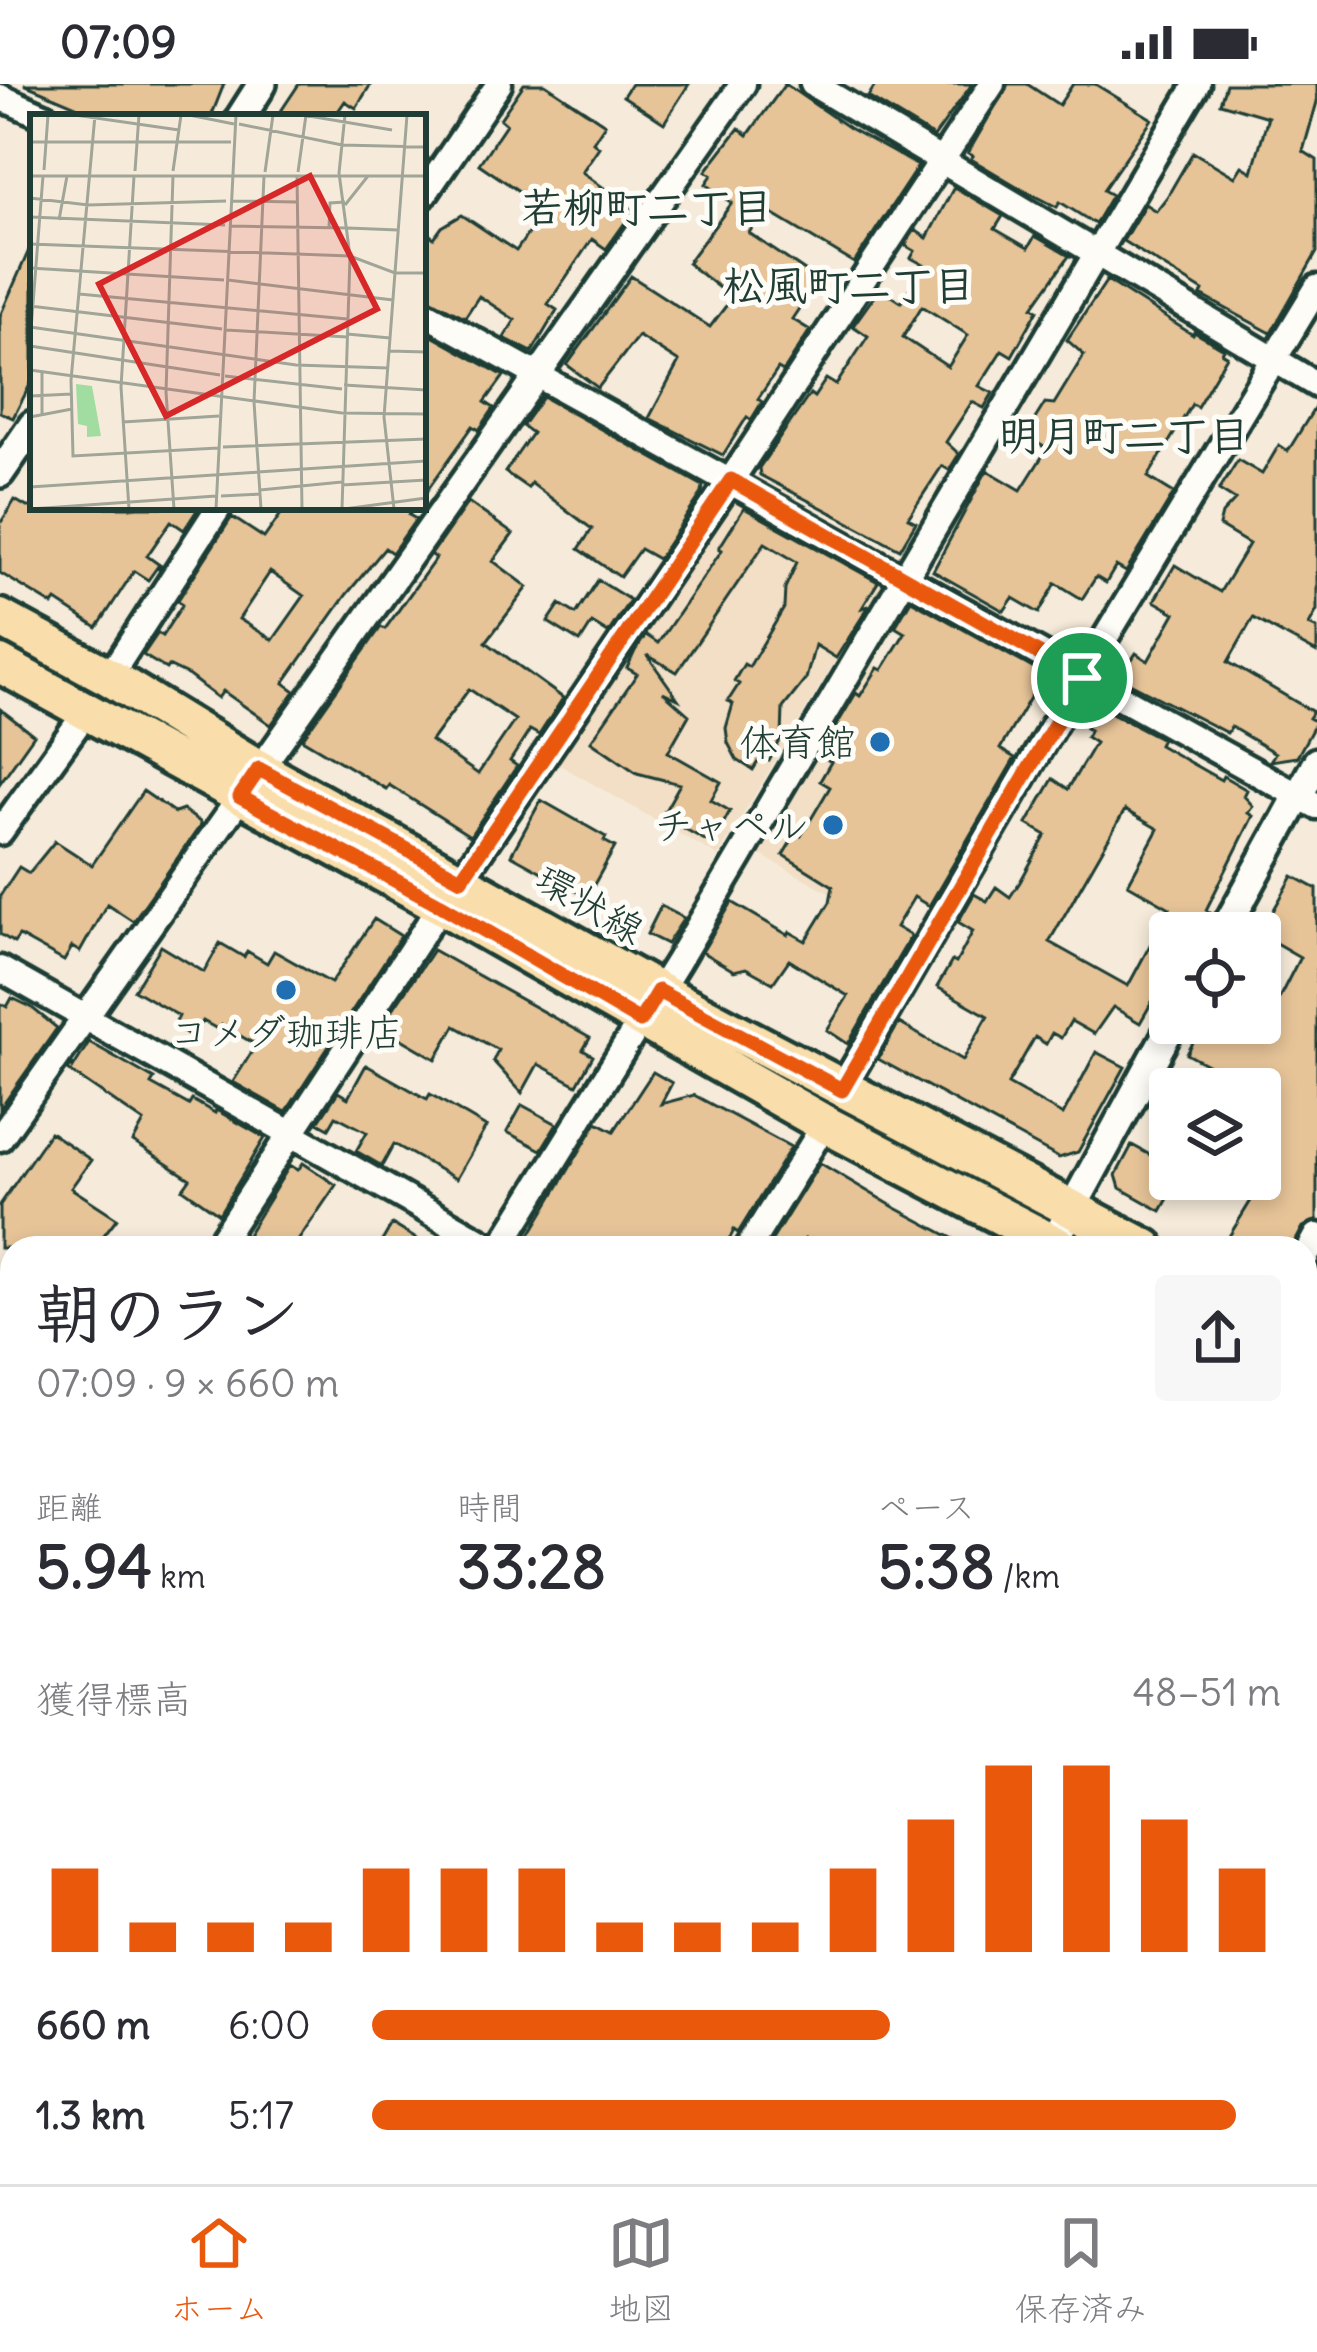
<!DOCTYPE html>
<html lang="ja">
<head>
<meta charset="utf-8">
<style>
  body { margin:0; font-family:Delius,"Klee One",sans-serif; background:#f7f7f7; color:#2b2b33; height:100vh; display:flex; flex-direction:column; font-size:45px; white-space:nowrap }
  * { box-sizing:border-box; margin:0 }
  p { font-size:39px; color:#7c7c81 }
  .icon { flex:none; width:66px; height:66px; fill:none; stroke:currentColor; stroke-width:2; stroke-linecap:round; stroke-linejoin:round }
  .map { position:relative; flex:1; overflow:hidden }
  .details { position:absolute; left:0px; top:1152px; width:1317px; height:948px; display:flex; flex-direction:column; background:#fff; border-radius:36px 36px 0 0; box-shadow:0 6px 18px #0003 }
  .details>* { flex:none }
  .fabs { position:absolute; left:1149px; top:828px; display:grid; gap:24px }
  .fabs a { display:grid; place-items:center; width:132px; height:132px; border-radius:12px; background:#fff; box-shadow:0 6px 18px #0003; font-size:60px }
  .pin { position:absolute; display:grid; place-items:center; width:102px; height:102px; color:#fff; margin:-51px; border:6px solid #fff; border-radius:50%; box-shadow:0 3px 12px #0007 }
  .round { display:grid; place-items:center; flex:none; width:126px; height:126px; border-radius:12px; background:#f7f7f7 }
  .summary { display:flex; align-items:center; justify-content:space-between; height:204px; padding:0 36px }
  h1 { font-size:66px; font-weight:700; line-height:90px }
  .figures { display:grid; grid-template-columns:repeat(3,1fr); gap:18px; height:204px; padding:12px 36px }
  .figures div { display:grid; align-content:center }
  .figures b { font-size:60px; font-weight:700 }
  .figures small { font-size:33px; font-weight:400 }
  .figures p { font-size:33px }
  .chart { height:336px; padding:24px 36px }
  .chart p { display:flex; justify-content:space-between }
  .chart svg { width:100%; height:216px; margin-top:12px; stroke:#ea580c; stroke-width:6 }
  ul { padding:0 36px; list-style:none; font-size:39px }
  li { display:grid; grid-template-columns:192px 144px 1fr; align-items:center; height:90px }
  li i { height:30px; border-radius:15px; background:#ea580c }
  .status { display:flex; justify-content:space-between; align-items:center; height:84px; padding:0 60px; background:#fff; direction:ltr }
  .status svg { height:33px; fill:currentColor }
  .tabs { display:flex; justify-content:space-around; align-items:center; height:168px; border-top:3px solid #e1e1e2; background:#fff; font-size:33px; color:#7c7c81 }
  .tabs a { display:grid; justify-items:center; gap:6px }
  .tabs .on { color:#ea580c }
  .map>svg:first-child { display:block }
  .built { fill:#f2dfc6 }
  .building { fill:#e7c498; stroke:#1f3d34; stroke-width:3; fill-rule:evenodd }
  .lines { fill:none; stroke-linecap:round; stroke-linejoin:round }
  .minor-casing { stroke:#1f3d34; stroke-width:33 }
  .tertiary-casing { stroke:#1f3d34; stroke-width:36 }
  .primary-casing { stroke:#1f3d34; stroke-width:45 }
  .minor { stroke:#fdfcf7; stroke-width:24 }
  .tertiary { stroke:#fdfcf7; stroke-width:27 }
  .primary { stroke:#f9deab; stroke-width:36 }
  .route-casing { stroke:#fff; stroke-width:24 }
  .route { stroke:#ea580c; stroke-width:15 }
  .poi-dot { fill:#1f6fb2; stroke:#fdfcf7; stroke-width:4.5 }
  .labels { text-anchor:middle; stroke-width:10; stroke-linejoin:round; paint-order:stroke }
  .poi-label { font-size:39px; fill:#1f3d34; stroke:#fdfcf7; text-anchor:end }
  .street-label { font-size:39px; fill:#1f3d34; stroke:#fdfcf7 }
  .neighbourhood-label { font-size:42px; font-weight:bold; fill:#1f3d34; stroke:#fdfcf7 }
  .inset-road { fill:none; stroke:#a0a598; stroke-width:3 }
  .view { fill:#d62828; fill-opacity:0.15; stroke:#d62828; stroke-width:6 }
  .inset-edge { fill:none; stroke:#1f3d34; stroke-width:6 }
</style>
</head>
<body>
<div class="status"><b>07:09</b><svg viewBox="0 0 49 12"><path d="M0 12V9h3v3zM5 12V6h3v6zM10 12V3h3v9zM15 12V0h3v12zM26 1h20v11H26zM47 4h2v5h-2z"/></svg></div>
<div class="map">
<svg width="1317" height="2100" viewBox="0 0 1317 2100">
  <rect width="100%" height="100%" fill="#f6ebda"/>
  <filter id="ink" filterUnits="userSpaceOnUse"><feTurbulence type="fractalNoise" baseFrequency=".00833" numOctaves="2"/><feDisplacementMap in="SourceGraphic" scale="24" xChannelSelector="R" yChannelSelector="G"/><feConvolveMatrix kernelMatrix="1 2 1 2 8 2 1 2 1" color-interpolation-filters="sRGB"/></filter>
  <g filter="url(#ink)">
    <path class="built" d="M737 412 880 490 883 498 718 772 558 680Z
      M867 576 943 623 831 809 753 767Z"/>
    <path class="building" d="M24 0H224L211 33H71L76 22Z
      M299 0H371L356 24 345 17 334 33H277Z
      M524 0H545L605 40 593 58 599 63 582 88 634 126 606 165 592 155 548 220 557 226 532 268 504 254 515 236 479 212 465 233 423 212V146L434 154 442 143 462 131 516 167 545 125 479 80 506 40 500 35Z
      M631 0H689L664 39 623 12Z
      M785 0 849 44 918 82 854 179 764 125 749 149 818 196 792 235 810 246 783 288 778 285 758 315 762 318 751 336 747 333 723 371 649 334 679 278 638 252 598 304 567 281 631 192 710 243 732 214 687 179 732 119 706 100 712 91 706 87 739 44 748 51Z
      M876 0H972L934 53 868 13Z
      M1008 0H1027L1059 21 1073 0H1095L1152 35 1103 106 1112 111 1095 140 1060 118 1057 123 1020 104 971 75 973 72 968 69Z
      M1226 0H1317V18L1303 67 1317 76V168L1271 249 1201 211 1203 207 1123 157 1145 120 1156 127 1167 113 1193 68 1235 93 1242 82 1252 88 1268 33 1220 19Z
      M954 103 1003 132 995 145 1028 164 1035 152 1069 172 1033 223 1038 226 1012 272 1002 266 979 302 993 309 984 324 972 318 946 358 959 370 949 386 942 382 908 434 916 438 900 465 760 391 759 384 810 310 814 313 826 295 836 301 868 252 853 242 880 204 901 218 924 181 911 174 915 167 905 161 915 146 927 154ZM922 222 968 251 948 283 903 253Z
      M33 157V295L13 334 0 328V232Z
      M1107 196 1193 251 1194 248 1224 265 1222 269 1227 272 1197 323 1192 320 1148 393 1174 409 1126 488 1116 482 1106 499 1096 493 1082 515 1056 499 1039 529 1013 514 1004 527 933 487 987 386 1021 406 1047 365 1025 351 1045 319 1054 320 1084 271 1067 256Z
      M423 247 504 292 485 318 494 324 479 346 473 342 423 412Z
      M543 313 703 402 702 409 658 475 640 465 620 493 579 465 592 445 531 399 528 404 505 388 532 349 522 342Z
      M1317 320V526L1309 541 1317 545V569L1253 534 1228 578 1313 628 1309 634 1316 638 1297 673 1270 677 1275 669 1231 643 1227 649 1120 594 1136 569 1148 577 1175 529 1154 517 1175 481 1220 508 1249 460 1219 442 1222 430 1235 416 1219 406 1238 376 1262 390 1279 361 1288 367Z
      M15 416 27 423H199L184 446 171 437 147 472 161 482 159 485 158 482 148 496 134 487 97 544 56 517 53 521 0 489V440Z
      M468 418 513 450 493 477 528 503 486 558 563 614 539 651 530 646 510 677 517 682 470 752 389 701 386 705 302 655 381 543 385 545 436 474 431 471ZM469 605 515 636 478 690 431 657Z
      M286 423H415L409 431 416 435 392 469 385 464 347 510 284 599 295 607 271 641 223 607 218 614 189 592 168 582 166 585 143 571 158 549 162 552 182 521 178 516 232 433 264 454ZM270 488 304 512 273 556 239 535Z
      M744 424 878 498 862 524 869 522 836 574 815 561 806 595 783 624 782 653 769 677 761 673 753 686 737 676 728 659 726 644 733 620 728 617 739 600 734 597 744 580 749 583 784 524 785 504 797 478 765 459 677 588 647 571 678 615 663 608 689 631 668 668 721 698 711 716 730 727 712 760 662 732 680 700 637 689 591 657 637 590 627 584 635 567 646 551 658 559 722 466 719 464Z
      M598 496 630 516 608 549 592 539 580 558 548 538 560 520 576 530Z
      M911 516 1052 595 1039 617 1031 612 1000 665 1015 674 929 822 914 813 896 843 911 852 848 960 827 946 848 912 789 876 773 899 746 884 734 887 702 868 732 818 788 851 790 848 806 857 830 818 833 802 783 771 796 749 801 752 830 703 820 697 831 678 819 671 856 609 860 612 878 584 882 586 905 549 895 543Z
      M1098 622 1162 655 1159 661 1221 696 1223 692 1247 706 1244 712 1253 722 1248 729 1253 732 1206 826 1212 830 1201 849H1170V900L1164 897 1140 939 1113 923 1094 950 1071 937 1061 954 1052 949 1046 960 1035 953 1008 1000 1063 1031 1096 968 1125 983 1078 1068 1059 1074 878 975 899 939 963 976 988 932 937 903 952 877 956 879 973 847 958 838 974 810 987 817 996 803 1010 813 1020 798 1046 751 1027 740 1053 695 1068 705 1095 659 1086 653 1090 646 1086 644ZM1125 726 1158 745 1128 800 1170 824 1128 902 1049 858Z
      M0 625 34 651 0 699Z
      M143 707 175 729 183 726 200 738V742L133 837 107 820 80 868 72 863 64 877 19 852 14 859 0 850V812L19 783 29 789 55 757 92 781Z
      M541 716 606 753 604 757 615 763 587 813 511 771Z
      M1293 792 1317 805V1136L1303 1143 1292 1164H1246L1228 1154 1260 1102V1005H1241L1228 998 1230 993 1187 970 1204 939H1241L1256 947 1269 924 1273 926 1300 873 1260 850Z
      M661 822 684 834 667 860 647 850Z
      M374 835 401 852 286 1028 233 998 256 961 222 941 219 946 203 937 194 954 174 942 179 932 134 906 161 862 204 888 220 859 244 873 247 867 267 879 274 867 331 899Z
      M433 866 590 954 583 966 593 972 577 1001 538 980 522 1009 493 977 498 966 455 942 436 975 381 943Z
      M12 914 31 923 57 944 0 1025V919L7 923Z
      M89 958 154 995 151 1000 189 1021 192 1016 215 1029 216 1026 265 1054 219 1130 183 1105 190 1095 133 1058 144 1038 68 986 72 981 73 984Z
      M366 981 427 1015 430 1010 486 1043 456 1095 394 1060 382 1082 356 1067 367 1048 336 1032 329 1044 318 1038 338 1008 348 1014Z
      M653 988 672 999 661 1020 694 1011 791 1063 738 1149 734 1146 725 1164H522L597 1038 614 1047Z
      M522 1021 557 1040 541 1066 507 1048Z
      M50 1048 91 1076 71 1104 117 1134 94 1164H0V1121Z
      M1132 1061 1170 1082V1095H1179L1161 1127 1120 1104 1116 1091Z
      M303 1079 336 1101 293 1164H239L290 1081 298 1086Z
      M820 1079 894 1123 971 1164H899L878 1153 870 1164 849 1153 843 1164H821L805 1155 800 1164H767Z
      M392 1140 431 1164H378Z"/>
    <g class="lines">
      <g class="minor-casing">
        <path id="minor" d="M813 0 1317 301
          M0 13 46 33
          M423 112 499 0
          M423 228 1317 722
          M109 593 219 423
          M0 748 87 627
          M461 795 731 396 992 0
          M0 885 493 1164
          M841 1006 1081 594 1317 204
          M0 1054 743 0
          M216 1164 441 821
          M500 1164 678 877 1197 0
          M748 1164 825 1040
          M1305 1174 1317 1152
          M0 1290 12 1296
          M0 1544 12 1519
          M1305 1627 1317 1605
          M0 1796 12 1802
          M1305 1970 1317 1976
          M907 2088 929 2100
          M113 2100 124 2088
          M806 2100 812 2088"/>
      </g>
      <g class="tertiary-casing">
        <path id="tertiary" d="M241 33 262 0
          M0 389 33 341
          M1223 849 1317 678
          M1063 1141 1173 939
          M521 2100 529 2088"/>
      </g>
      <g class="primary-casing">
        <path id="primary" d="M0 534 109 593 259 685 658 907 1146 1164
          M0 580 441 821 825 1040 1062 1164
          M1305 1253 1317 1259
          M1305 1297 1317 1304"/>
      </g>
      <use href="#minor" class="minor"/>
      <use href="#tertiary" class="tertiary"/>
      <use href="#primary" class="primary"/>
    </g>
  </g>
  <g class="lines" filter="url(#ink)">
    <g class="route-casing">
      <path id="route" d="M731 396 1082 594 842 1006 658 907 640 937 441 821 240 713 259 685 461 795Z"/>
    </g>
    <use href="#route" class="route"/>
  </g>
  <g class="poi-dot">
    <circle cx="880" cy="658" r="12"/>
    <circle cx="833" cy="741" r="12"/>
    <circle cx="286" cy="906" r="12"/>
  </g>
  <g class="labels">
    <g class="poi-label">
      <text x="856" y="672">体育館</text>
      <text x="809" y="755">チャペル</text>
      <text x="286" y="962" text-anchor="middle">コメダ珈琲店</text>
    </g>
    <g class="street-label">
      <text transform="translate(590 820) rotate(30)" y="14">環状線</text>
    </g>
    <g class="neighbourhood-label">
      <text x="647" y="138">若柳町二丁目</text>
      <text x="849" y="216">松風町二丁目</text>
      <text x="1124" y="366">明月町二丁目</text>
    </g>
  </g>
  <g transform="translate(30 30)">
    <rect width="396" height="396" fill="#f6ebda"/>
    <path d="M46 270 62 272 71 322 57 323V312L48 310Z" fill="#a1dca1"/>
    <path class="inset-road" d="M45 1 149 16M65 1 41 266 43 342 188 334M159 1 204 10M273 1 362 16M209 10 312 31 396 33M0 28H201M14 56 18 1M105 57 109 1M143 57 151 1M235 58 243 1M268 58 276 1M0 62H396M143 62 136 278 144 395M267 62 272 395M0 84 58 91 196 87M202 87 267 88M315 91 338 62M0 103 195 111M29 106 37 62M201 112 318 114M299 114 300 89 315 88M318 114 368 116M0 130 320 142 365 159H396M0 154 194 166M198 166 363 186M49 180 317 205M0 192 192 215M0 213 266 251 358 254M196 216 317 223M317 220 360 224M0 228 13 62M0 232 190 261M359 237 396 238M0 256 312 299 396 300M12 259V300M195 262 312 275M314 271 396 276M0 282 42 280M0 303 42 295M93 308 189 302M193 333 396 325M312 371 396 366M0 373 396 347M230 376 312 368M191 382 230 380M0 395 186 382M99 395 91 273 104 62M186 395 206 1M231 395 224 288 234 62M312 395 320 142 309 59 315 1M314 395 396 384M364 395 354 303 377 1"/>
    <path class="view" d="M280 62 347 195 136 302 69 170Z"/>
    <rect width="396" height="396" class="inset-edge"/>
  </g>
</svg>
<div class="fabs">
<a><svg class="icon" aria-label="locate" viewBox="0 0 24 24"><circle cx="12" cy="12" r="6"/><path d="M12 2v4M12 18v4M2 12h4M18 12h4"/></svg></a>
<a><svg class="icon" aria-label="layers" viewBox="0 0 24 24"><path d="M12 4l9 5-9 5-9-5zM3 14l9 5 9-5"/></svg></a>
</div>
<div class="pin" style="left:1082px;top:594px;background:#1e9e55"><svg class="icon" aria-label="arrive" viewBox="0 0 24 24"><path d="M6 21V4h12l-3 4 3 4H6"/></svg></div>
<section class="details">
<div class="summary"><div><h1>朝のラン</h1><p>07:09 · 9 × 660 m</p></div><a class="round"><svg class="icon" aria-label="share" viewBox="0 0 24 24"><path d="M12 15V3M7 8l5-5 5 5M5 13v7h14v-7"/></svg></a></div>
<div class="figures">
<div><p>距離</p><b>5.94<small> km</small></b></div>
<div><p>時間</p><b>33:28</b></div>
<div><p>ペース</p><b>5:38<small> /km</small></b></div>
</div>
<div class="chart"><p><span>獲得標高</span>48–51 m</p>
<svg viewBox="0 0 160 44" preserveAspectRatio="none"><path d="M5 44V27M15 44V38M25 44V38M35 44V38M45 44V27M55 44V27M65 44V27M75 44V38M85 44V38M95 44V38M105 44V27M115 44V17M125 44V6M135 44V6M145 44V17M155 44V27"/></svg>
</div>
<ul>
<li><b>660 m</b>6:00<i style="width:57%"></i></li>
<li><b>1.3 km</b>5:17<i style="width:95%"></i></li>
</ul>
</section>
</div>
<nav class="tabs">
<a class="on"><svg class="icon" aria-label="home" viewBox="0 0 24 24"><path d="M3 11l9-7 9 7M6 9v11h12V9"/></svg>ホーム</a>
<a><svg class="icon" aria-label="map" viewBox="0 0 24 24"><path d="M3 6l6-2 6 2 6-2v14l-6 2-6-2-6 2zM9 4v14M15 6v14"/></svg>地図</a>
<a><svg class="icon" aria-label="saved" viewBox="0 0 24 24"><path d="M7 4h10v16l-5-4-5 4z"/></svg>保存済み</a>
</nav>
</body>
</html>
